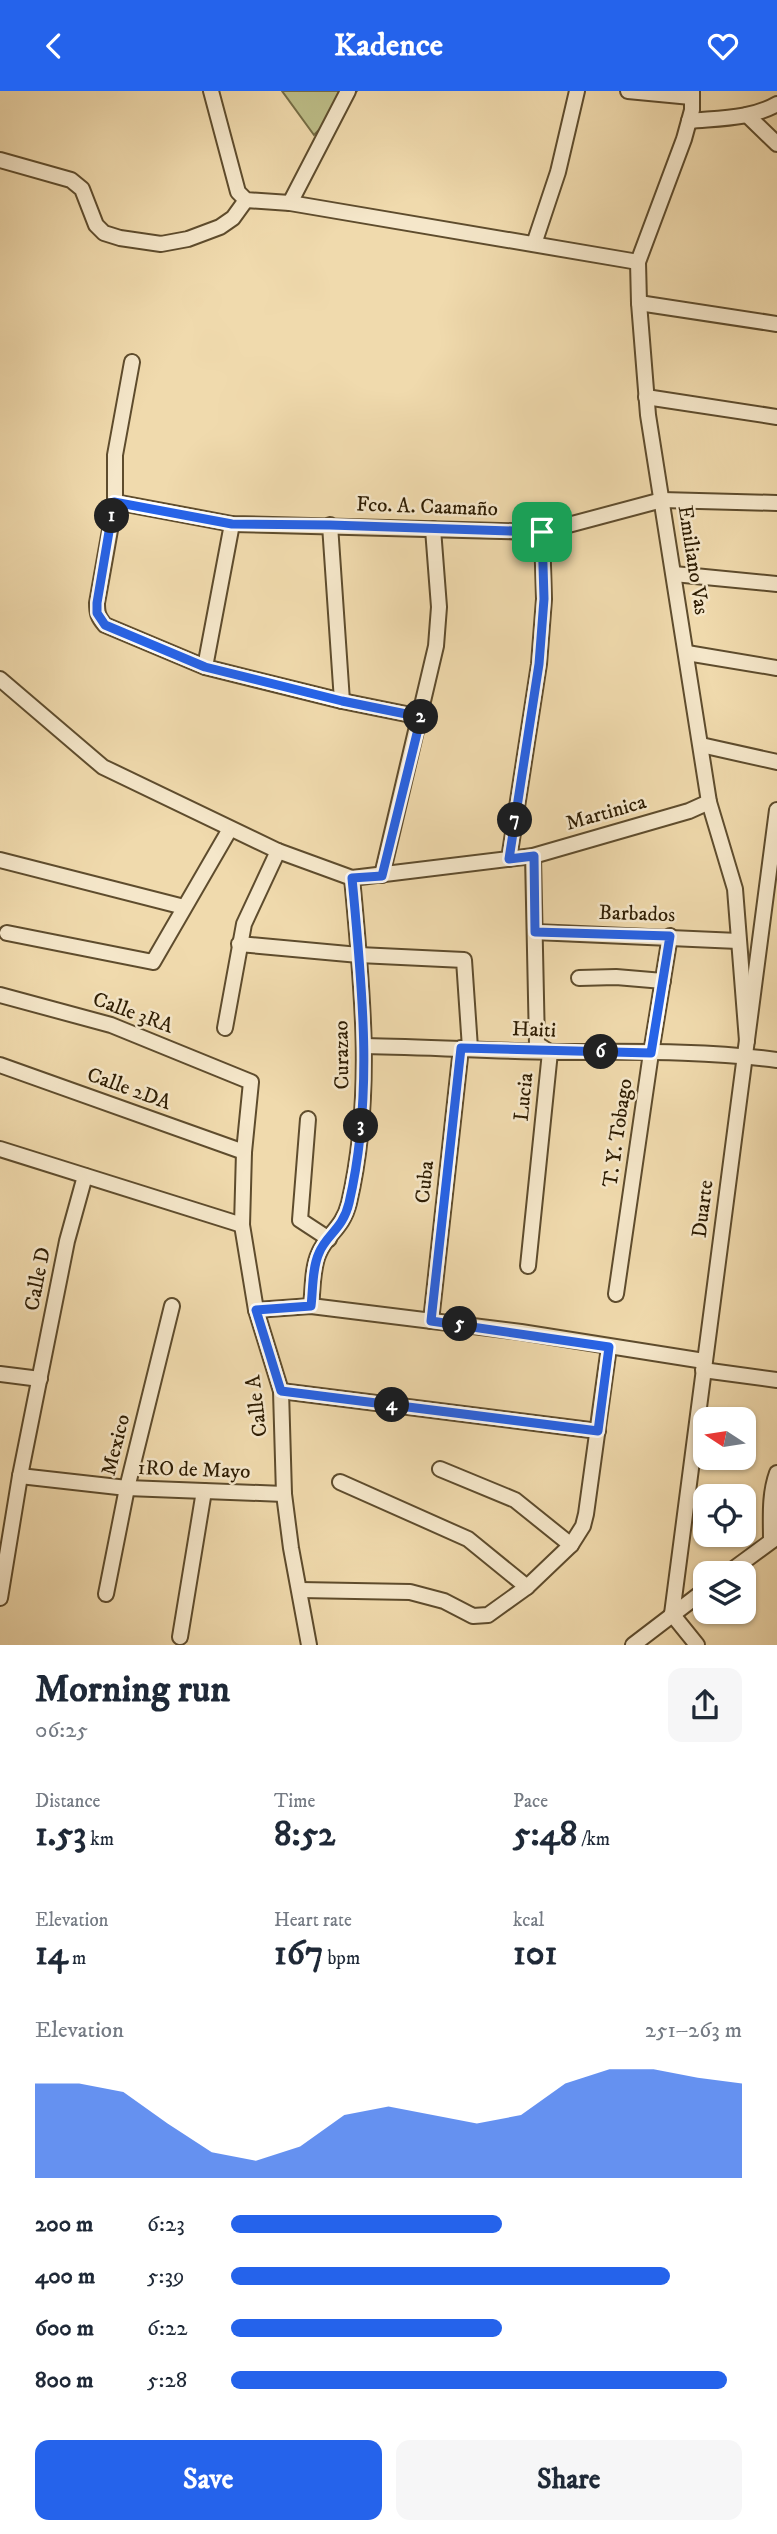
<!DOCTYPE html>
<meta charset="utf-8">
<style>
body{margin:0;font-family:"IM FELL DW Pica",serif;background:#f6f6f7;color:#1f2937;height:100vh;display:flex;flex-direction:column;font-size:26px;white-space:nowrap}
*{box-sizing:border-box;margin:0}
p{font-size:23px;color:#747a83}
.icon{flex:none;width:38px;height:38px;fill:none;stroke:currentColor;stroke-width:2;stroke-linecap:round;stroke-linejoin:round}
.map{position:relative;height:1554px;overflow:hidden}
.details{display:flex;flex-direction:column;background:#fff;flex:1}
.details>*{flex:none}
.needle{width:46px;rotate:282deg}
.controls{position:absolute;left:693px;top:1316px;display:grid;gap:14px}
.controls a{display:grid;place-items:center;width:63px;height:63px;border-radius:14px;background:#fff;box-shadow:0 2px 5px #0004;font-size:35px}
.pin{position:absolute;display:grid;place-items:center;width:60px;height:60px;color:#fff;margin:-30px;border-radius:14px;box-shadow:0 4px 10px #0006}
.km{position:absolute;width:35px;height:35px;margin:-18px;border-radius:50%;background:#222;color:#fff;font-size:19px;line-height:35px;text-align:center}
.round{display:grid;place-items:center;flex:none;width:74px;height:74px;border-radius:14px;background:#f6f6f7}
.summary{display:flex;align-items:center;justify-content:space-between;height:119px;padding:0 35px}
h1{font-size:38px;font-weight:700;line-height:52px}
.metrics{display:grid;grid-template-columns:repeat(3,1fr);gap:10px;height:119px;padding:7px 35px}
.metrics div{display:grid;align-content:center}
.metrics b{font-size:35px;font-weight:700}
.metrics small{font-size:19px;font-weight:400}
.metrics p{font-size:19px}
.chart{height:196px;padding:14px 35px}
.chart p{display:flex;justify-content:space-between}
.chart svg{width:100%;height:126px;margin-top:7px;fill:#2563eb;opacity:.7}
.primary-button{display:flex;gap:14px;margin-top:auto;padding:14px 35px}
.primary-button a{flex:1;height:80px;border-radius:14px;background:#2563eb;color:#fff;font-size:28px;font-weight:700;line-height:80px;text-align:center}
.primary-button a+a{background:#f6f6f7;color:#1f2937}
ul{padding:0 35px;list-style:none;font-size:23px}
li{display:grid;grid-template-columns:112px 84px 1fr;align-items:center;height:52px}
li i{height:18px;border-radius:9px;background:#2563eb}
header{display:flex;justify-content:space-between;align-items:center;height:91px;padding:0 35px;background:#2563eb;color:#fff;font-size:32px;font-weight:700}
.map>svg:first-child{display:block}
.green{fill:#bdbe88;stroke:#756d45;stroke-width:2}
.lines{fill:none;stroke-linecap:round;stroke-linejoin:round}
.minor-casing{stroke:#5e4c2d;stroke-width:18}
.minor{stroke:#f5e7ca;stroke-width:14}
.route-casing{stroke:#fff;stroke-width:14}
.route{stroke:#2563eb;stroke-width:9}
.labels{text-anchor:middle;dominant-baseline:central;stroke-width:5;stroke-linejoin:round;paint-order:stroke}
.street-label{font-size:21px;fill:#2d1c02;stroke:#f5e7ca}
</style>
<header><svg class="icon" aria-label="back" viewBox="0 0 24 24"><path d="M15 5l-7 7 7 7"/></svg>Kadence<svg class="icon" aria-label="heart" viewBox="0 0 24 24"><path d="M12 20l-8-8c-3-5 5-10 8-4 3-6 11-1 8 4z"/></svg></header>
<div class="map">
<svg width="777" height="1554" viewBox="0 0 777 1554">
<rect width="100%" height="100%" fill="#f0daad"/>
<filter id="stains"><feTurbulence type="fractalNoise" baseFrequency=".00286" numOctaves="4"/><feColorMatrix values="0 0 0 0 .2 0 0 0 0 .09 0 0 0 0 .02 0 0 0 .5 -.17"/></filter>
<radialGradient id="worn" r=".72"><stop offset=".6" stop-color="#630" stop-opacity="0"/><stop offset="1" stop-color="#630" stop-opacity=".3"/></radialGradient>
<path class="green" d="M 282,0 L 357,0 L 314,44 Z"/>
<g class="lines">
<defs>
<g id="minor">
<path d="M 211,0 L 238,101 L 246,109 L 290,112 L 638,171"/>
<path d="M 628,0 L 691,6"/>
<path d="M 692,0 L 692,19 L 684,48 L 638,171 L 639,212 L 648,324 L 709,711 L 735,798 L 747,950"/>
<path d="M 747,24 L 777,53"/>
<path d="M 689,30 C 718,27 751,28 777,13"/>
<path d="M 0,69 L 71,89 L 82,98 L 96,134 L 104,142 L 120,147 L 161,153 L 188,148 L 220,136 L 233,127 L 246,109"/>
<path d="M 290,112 L 348,0"/>
<path d="M 534,153 L 558,81 L 577,0"/>
<path d="M 639,212 L 777,233"/>
<path d="M 132,271 L 115,364 L 115,411 L 97,512 C 97,522 98,526 105,534 L 205,576 L 342,610 L 421,626"/>
<path d="M 646,306 L 777,326"/>
<path d="M 115,411 L 232,433 L 542,441 L 662,409 L 777,412"/>
<path d="M 330,434 L 342,610"/>
<path d="M 674,483 L 777,493"/>
<path d="M 687,562 L 777,577"/>
<path d="M 205,576 L 232,433"/>
<path d="M 0,588 L 103,676 L 278,760 L 352,787 L 533,765 L 689,720 L 709,711"/>
<path d="M 701,654 L 777,671"/>
<path d="M 533,765 L 537,953 L 548,960"/>
<path d="M 509,768 L 539,573 L 544,508 L 542,441"/>
<path d="M 0,769 L 184,816"/>
<path d="M 382,784 L 436,555 L 439,516 L 433,438"/>
<path d="M 535,841 L 738,850"/>
<path d="M 7,842 L 153,871 L 230,738"/>
<path d="M 239,853 L 359,864 L 464,869 L 470,957"/>
<path d="M 579,887 L 616,886 L 663,890"/>
<path d="M 0,904 L 111,934 L 251,991 L 244,1061 L 242,1134 L 256,1219 L 281,1300 L 284,1403 L 291,1457 L 309,1554"/>
<path d="M 225,937 L 244,833 L 278,760"/>
<path d="M 365,955 C 429,956 493,960 557,961 C 631,961 704,959 777,969"/>
<path d="M 0,974 L 244,1061"/>
<path d="M 308,1028 L 300,1129 L 329,1148"/>
<path d="M 0,1058 L 242,1134"/>
<path d="M 528,1175 L 550,961"/>
<path d="M 616,1203 L 651,962 L 670,845"/>
<path d="M 311,1215 C 313,1199 312,1177 319,1162 C 327,1143 343,1137 349,1112 C 374,1005 362,895 352,787"/>
<path d="M 256,1219 L 311,1215 L 521,1241 L 704,1270"/>
<path d="M 431,1230 L 461,957"/>
<path d="M 703,1279 L 777,1289"/>
<path d="M 0,1283 L 40,1288"/>
<path d="M 281,1300 L 598,1340"/>
<path d="M 440,1378 L 515,1409 L 571,1454"/>
<path d="M 20,1385 L 127,1397 L 284,1403"/>
<path d="M 340,1391 L 468,1448 L 527,1496"/>
<path d="M 771,1450 C 771,1427 769,1404 777,1382"/>
<path d="M 728,1482 L 777,1446"/>
<path d="M 300,1499 L 410,1501 L 444,1510 L 473,1525 L 488,1524 L 527,1496 L 571,1454 L 583,1435 L 586,1423 L 609,1256"/>
<path d="M 106,1503 L 127,1397 L 172,1215"/>
<path d="M 0,1507 L 20,1385 L 67,1150 L 85,1085"/>
<path d="M 672,1523 L 777,719"/>
<path d="M 672,1523 L 697,1554"/>
<path d="M 180,1546 L 204,1400"/>
<path d="M 633,1554 L 705,1499"/>
</g>
</defs>
<use href="#minor" class="minor-casing"/>
<use href="#minor" class="minor"/>
</g>
<g class="lines">
<defs>
<path id="route" d="M 114,411 L 232,433 L 330,434 L 542,441 L 544,508 L 539,573 L 509,768 L 534,765 L 535,841 L 670,845 L 651,962 L 461,957 L 431,1230 L 609,1256 L 598,1340 L 281,1300 L 256,1219 L 311,1215 C 313,1199 312,1177 319,1162 C 326,1144 343,1138 349,1112 C 374,1005 362,895 352,787 L 382,785 L 421,626 L 342,610 L 205,576 L 105,534 L 97,522 L 97,512 Z"/>
</defs>
<use href="#route" class="route-casing"/>
<use href="#route" class="route"/>
</g>
<g class="labels">
<g class="street-label">
<text transform="translate(427 416) rotate(2)">Fco. A. Caamaño</text>
<text transform="translate(693 469) rotate(81)">Emiliano Vas</text>
<text transform="translate(606 722) rotate(-16)">Martinica</text>
<text transform="translate(637 823) rotate(2)">Barbados</text>
<text transform="translate(133 922) rotate(20)">Calle 3RA</text>
<text transform="translate(534 939) rotate(2)">Haiti</text>
<text transform="translate(342 964) rotate(-91)">Curazao</text>
<text transform="translate(129 998) rotate(20)">Calle 2DA</text>
<text transform="translate(524 1006) rotate(-84)">Lucia</text>
<text transform="translate(618 1042) rotate(-82)">T. Y. Tobago</text>
<text transform="translate(425 1091) rotate(-84)">Cuba</text>
<text transform="translate(703 1118) rotate(-83)">Duarte</text>
<text transform="translate(38 1188) rotate(-79)">Calle D</text>
<text transform="translate(257 1315) rotate(-97)">Calle A</text>
<text transform="translate(116 1354) rotate(-76)">Mexico</text>
<text transform="translate(194 1379) rotate(2)">1RO de Mayo</text>
</g>
</g>
<rect width="100%" height="100%" filter="url(#stains)"/>
<rect width="100%" height="100%" fill="url(#worn)"/>
</svg>
<div class="controls">
<a><svg class="needle" viewBox="-14 -14 28 28"><path d="M0-13l5 13h-10z" fill="#e53935"/><path d="M0 13l5-13h-10z" fill="#747a83"/></svg></a>
<a><svg class="icon" aria-label="locate" viewBox="0 0 24 24"><circle cx="12" cy="12" r="6"/><path d="M12 2v4M12 18v4M2 12h4M18 12h4"/></svg></a>
<a><svg class="icon" aria-label="layers" viewBox="0 0 24 24"><path d="M12 4l9 5-9 5-9-5zM3 14l9 5 9-5"/></svg></a>
</div>
<div class="pin" style="left:542px;top:441px;background:#1e9e55"><svg class="icon" aria-label="arrive" viewBox="0 0 24 24"><path d="M6 21V4h12l-3 4 3 4H6"/></svg></div>
<b class="km" style="left:112px;top:425px">1</b>
<b class="km" style="left:421px;top:626px">2</b>
<b class="km" style="left:361px;top:1035px">3</b>
<b class="km" style="left:392px;top:1314px">4</b>
<b class="km" style="left:460px;top:1233px">5</b>
<b class="km" style="left:601px;top:961px">6</b>
<b class="km" style="left:515px;top:729px">7</b>
</div>
<section class="details">
<div class="summary"><div><h1>Morning run</h1><p>06:25</p></div><a class="round"><svg class="icon" aria-label="share" viewBox="0 0 24 24"><path d="M12 15V3M7 8l5-5 5 5M5 13v7h14v-7"/></svg></a></div>
<div class="metrics">
<div><p>Distance</p><b>1.53<small> km</small></b></div>
<div><p>Time</p><b>8:52</b></div>
<div><p>Pace</p><b>5:48<small> /km</small></b></div>
</div>
<div class="metrics">
<div><p>Elevation</p><b>14<small> m</small></b></div>
<div><p>Heart rate</p><b>167<small> bpm</small></b></div>
<div><p>kcal</p><b>101</b></div>
</div>
<div class="chart"><p><span>Elevation</span>251–263 m</p>
<svg viewBox="0 0 160 44" preserveAspectRatio="none"><path d="M0 44V11L10 11L20 14L30 25L40 35L50 38L60 33L70 22L80 19L90 22L100 25L110 22L120 11L130 6L140 6L150 9L160 11V44z"/></svg>
</div>
<ul>
<li><b>200 m</b>6:23<i style="width:53%"></i></li>
<li><b>400 m</b>5:39<i style="width:86%"></i></li>
<li><b>600 m</b>6:22<i style="width:53%"></i></li>
<li><b>800 m</b>5:28<i style="width:97%"></i></li>
</ul>
<div class="primary-button"><a>Save</a><a>Share</a></div>
</section>
